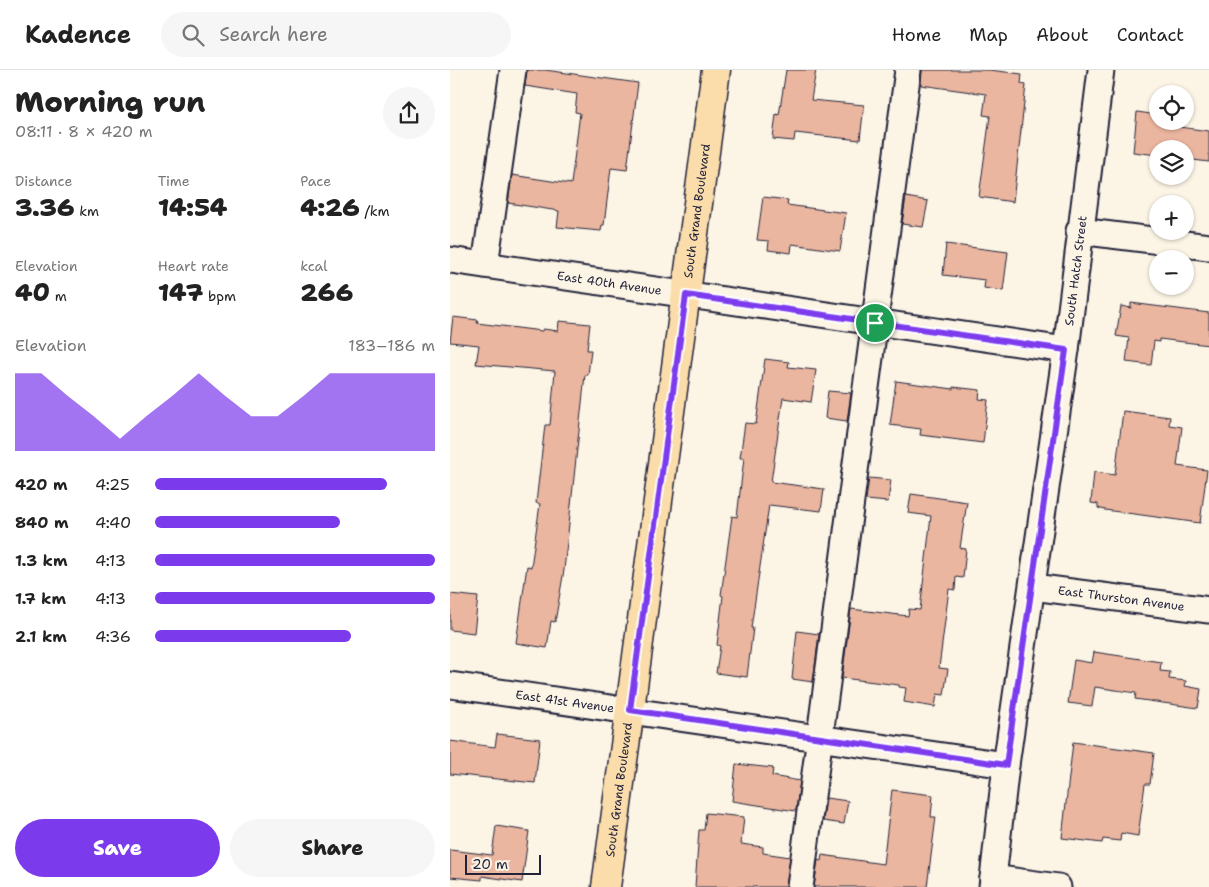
<!DOCTYPE html>
<meta charset="utf-8">
<style>
body{margin:0;font-family:"Shantell Sans",sans-serif;background:#f6f6f6;color:#222;height:100vh;display:flex;flex-direction:column;font-size:19px;white-space:nowrap}
*{box-sizing:border-box;margin:0}
p{font-size:16px;color:#767676}
.icon{flex:none;width:28px;height:28px;fill:none;stroke:currentColor;stroke-width:2;stroke-linecap:round;stroke-linejoin:round}
.map{position:relative;flex:1;overflow:hidden}
.details{display:flex;flex-direction:column;background:#fff;width:450px}
.details>*{flex:none}
.fabs{position:absolute;left:699px;top:15px;display:grid;gap:10px}
.fabs a{display:grid;place-items:center;width:45px;height:45px;border-radius:50%;background:#fff;box-shadow:0 1px 4px #0004;font-size:25px}
.scale{position:absolute;left:15px;bottom:12px;width:76px;box-sizing:border-box;padding-left:5px;border:2px solid #22223b;border-top:0;font-size:14px;line-height:18px;white-space:nowrap;color:#22223b;-webkit-text-stroke:4px #fcf5e5;paint-order:stroke}
.pin{position:absolute;display:grid;place-items:center;width:42px;height:42px;color:#fff;margin:-21px;border:2px solid #fff;border-radius:50%;box-shadow:0 1px 5px #0007}
.round{display:grid;place-items:center;flex:none;width:52px;height:52px;border-radius:26px;background:#f6f6f6}
.headline{display:flex;align-items:center;justify-content:space-between;height:85px;padding:0 15px}
h1{font-size:28px;font-weight:800;line-height:38px}
.stats{display:grid;grid-template-columns:repeat(3,1fr);gap:8px;height:85px;padding:5px 15px}
.stats div{display:grid;align-content:center}
.stats b{font-size:25px;font-weight:800}
.stats small{font-size:14px;font-weight:400}
.stats p{font-size:14px}
.chart{height:140px;padding:10px 15px}
.chart p{display:flex;justify-content:space-between}
.chart svg{width:100%;height:90px;margin-top:5px;fill:#7c3aed;opacity:.7}
.primary-button{display:flex;gap:10px;margin-top:auto;padding:10px 15px}
.primary-button a{flex:1;height:58px;border-radius:30px;background:#7c3aed;color:#fff;font-size:20px;font-weight:800;line-height:58px;text-align:center}
.primary-button a+a{background:#f6f6f6;color:#222}
ul{padding:0 15px;list-style:none;font-size:16px}
li{display:grid;grid-template-columns:80px 60px 1fr;align-items:center;height:38px}
li i{height:12px;border-radius:6px;background:#7c3aed}
header{display:flex;align-items:center;gap:30px;box-sizing:border-box;height:70px;padding:0 25px;background:#fff;border-bottom:1px solid #e0e0e0}
header strong{font-size:24px}
nav{display:flex;gap:28px;margin-inline-start:auto;font-size:18px}
.search{width:350px;height:45px;background:#f6f6f6;display:flex;align-items:center;gap:12px;box-sizing:border-box;padding:0 18px;border-radius:28px;color:#767676;font-size:19px}
main{display:flex;flex:1;min-height:0}
.map>svg:first-child{display:block}
.building{fill:#ebb69f;stroke:#22223b}
.lines{fill:none;stroke-linecap:round;stroke-linejoin:round}
.minor-casing{stroke:#22223b;stroke-width:29}
.major-casing{stroke:#22223b;stroke-width:31}
.minor{stroke:#fcf5e5;stroke-width:25}
.major{stroke:#fbddab;stroke-width:28}
.route-casing{stroke:#fff;stroke-width:10}
.route{stroke:#7c3aed;stroke-width:6}
.labels{text-anchor:middle;dominant-baseline:central;stroke-width:4;stroke-linejoin:round;paint-order:stroke}
.street-label{font-size:12px;fill:#22223b;stroke:#fcf5e5}
</style>
<header>
<strong>Kadence</strong>
<div class="search"><svg class="icon" aria-label="search" viewBox="0 0 24 24"><circle cx="10" cy="10" r="6"/><path d="M15 15l6 6"/></svg>Search here</div>
<nav><a>Home</a><a>Map</a><a>About</a><a>Contact</a></nav>
</header>
<main>
<section class="details">
<div class="headline"><div><h1>Morning run</h1><p>08:11 · 8 × 420 m</p></div><a class="round"><svg class="icon" aria-label="share" viewBox="0 0 24 24"><path d="M12 15V3M7 8l5-5 5 5M5 13v7h14v-7"/></svg></a></div>
<div class="stats">
<div><p>Distance</p><b>3.36<small> km</small></b></div>
<div><p>Time</p><b>14:54</b></div>
<div><p>Pace</p><b>4:26<small> /km</small></b></div>
</div>
<div class="stats">
<div><p>Elevation</p><b>40<small> m</small></b></div>
<div><p>Heart rate</p><b>147<small> bpm</small></b></div>
<div><p>kcal</p><b>266</b></div>
</div>
<div class="chart"><p><span>Elevation</span>183–186 m</p>
<svg viewBox="0 0 160 44" preserveAspectRatio="none"><path d="M0 44V6L10 6L20 17L30 27L40 38L50 27L60 17L70 6L80 17L90 27L100 27L110 17L120 6L130 6L140 6L150 6L160 6V44z"/></svg>
</div>
<ul>
<li><b>420 m</b>4:25<i style="width:83%"></i></li>
<li><b>840 m</b>4:40<i style="width:66%"></i></li>
<li><b>1.3 km</b>4:13<i style="width:100%"></i></li>
<li><b>1.7 km</b>4:13<i style="width:100%"></i></li>
<li><b>2.1 km</b>4:36<i style="width:70%"></i></li>
</ul>
<div class="primary-button"><a>Save</a><a>Share</a></div>
</section>
<div class="map">
<svg width="759" height="817" viewBox="0 0 759 817">
<rect width="100%" height="100%" fill="#fcf5e5"/>
<filter id="ink" filterUnits="userSpaceOnUse"><feTurbulence type="fractalNoise" baseFrequency=".02" numOctaves="2"/><feDisplacementMap in="SourceGraphic" scale="10" xChannelSelector="R" yChannelSelector="G"/><feConvolveMatrix kernelMatrix="1 2 1 2 8 2 1 2 1" color-interpolation-filters="sRGB"/></filter>
<g filter="url(#ink)">
<g class="building">
<path d="M 77,0 L 95,0 L 188,13 L 177,100 L 161,98 L 154,155 L 152,155 L 151,161 L 107,157 L 109,141 L 58,133 L 62,105 L 121,114 L 130,43 L 125,42 L 127,24 L 75,16 Z"/>
<path d="M 336,0 L 366,0 L 361,30 L 414,35 L 410,70 L 345,63 L 344,71 L 323,69 L 326,44 L 329,45 Z"/>
<path d="M 472,0 L 539,0 L 572,4 L 571,14 L 576,15 L 563,132 L 529,127 L 540,46 L 533,45 L 536,24 L 471,15 Z"/>
<path d="M 687,42 L 708,45 L 708,51 L 723,51 L 722,56 L 759,61 L 759,92 L 735,89 L 735,79 L 708,79 L 708,85 L 683,82 Z"/>
<path d="M 313,127 L 338,130 L 337,135 L 396,143 L 390,181 L 342,174 L 341,183 L 318,180 L 319,171 L 307,170 Z"/>
<path d="M 456,127 L 478,131 L 473,157 L 452,154 Z"/>
<path d="M 496,174 L 558,182 L 553,221 L 534,218 L 535,210 L 493,205 Z"/>
<path d="M 681,233 L 759,243 L 759,275 L 709,269 L 709,272 L 704,271 L 701,295 L 676,292 L 679,268 L 666,266 L 671,236 L 681,238 Z"/>
<path d="M 3,247 L 28,250 L 27,253 L 92,261 L 93,259 L 108,261 L 109,251 L 140,254 L 137,280 L 141,280 L 138,305 L 135,305 L 114,500 L 105,552 L 101,551 L 97,578 L 66,573 L 77,496 L 81,497 L 90,434 L 86,433 L 95,355 L 100,355 L 105,301 L 26,294 L 29,275 L 0,272 Z"/>
<path d="M 315,289 L 339,292 L 338,297 L 366,300 L 361,332 L 333,328 L 321,412 L 374,419 L 371,441 L 319,435 L 301,558 L 303,558 L 297,607 L 266,603 L 270,576 L 267,575 L 273,526 L 271,525 L 282,446 L 287,447 L 294,388 L 290,388 L 295,353 L 306,354 Z"/>
<path d="M 446,311 L 503,319 L 503,317 L 530,320 L 529,329 L 538,330 L 533,373 L 470,365 L 471,359 L 440,355 Z"/>
<path d="M 378,321 L 401,323 L 397,351 L 375,348 Z"/>
<path d="M 673,341 L 720,347 L 719,355 L 732,357 L 727,396 L 757,400 L 750,453 L 655,440 L 648,438 L 648,434 L 641,433 L 644,402 L 665,405 Z"/>
<path d="M 419,408 L 441,410 L 438,432 L 416,430 Z"/>
<path d="M 461,424 L 517,432 L 510,478 L 516,479 L 513,508 L 506,507 L 505,520 L 499,519 L 489,598 L 498,599 L 494,625 L 487,624 L 485,637 L 454,632 L 456,618 L 449,617 L 449,615 L 392,608 L 401,539 L 458,546 L 459,539 L 470,540 L 481,446 L 458,443 Z"/>
<path d="M 0,524 L 28,527 L 24,563 L 0,560 Z"/>
<path d="M 347,561 L 369,564 L 363,612 L 342,609 Z"/>
<path d="M 644,582 L 711,592 L 710,601 L 720,602 L 719,609 L 736,611 L 735,616 L 751,619 L 748,638 L 685,629 L 686,623 L 645,617 L 642,636 L 618,633 L 624,590 L 642,593 Z"/>
<path d="M 47,664 L 90,669 L 85,713 L 0,704 L 0,671 L 45,677 Z"/>
<path d="M 623,672 L 704,683 L 700,714 L 695,714 L 688,766 L 671,763 L 670,771 L 653,769 L 652,773 L 612,768 Z"/>
<path d="M 286,694 L 323,698 L 322,706 L 350,711 L 346,741 L 282,731 Z"/>
<path d="M 442,720 L 483,725 L 481,747 L 486,747 L 477,817 L 364,817 L 368,790 L 371,791 L 372,785 L 433,794 Z"/>
<path d="M 376,728 L 398,731 L 394,754 L 373,751 Z"/>
<path d="M 256,743 L 294,747 L 291,774 L 313,777 L 313,783 L 340,787 L 336,817 L 245,817 L 249,760 L 254,760 Z"/>
<path d="M 46,756 L 79,761 L 72,812 L 32,806 L 32,810 L 0,807 L 0,780 L 42,785 Z"/>
</g>
<g class="lines">
<defs>
<g id="minor">
<path d="M 629,161 L 759,177"/>
<path id="s1" d="M 0,190 L 616,280"/>
<path d="M 35,195 L 63,0"/>
<path id="s2" d="M 583,517 L 759,540"/>
<path id="s3" d="M 0,615 L 556,695"/>
<path d="M 543,808 L 608,817"/>
<path d="M 350,817 L 458,0"/>
<path id="s4" d="M 542,817 L 556,695 L 616,280 L 651,0"/>
</g>
<g id="major">
<path id="s5" d="M 156,817 L 266,0"/>
</g>
</defs>
<use href="#minor" class="minor-casing"/>
<use href="#major" class="major-casing"/>
<use href="#minor" class="minor"/>
<use href="#major" class="major"/>
</g>
</g>
<g class="lines" filter="url(#ink)">
<defs>
<path id="route" d="M 236,225 L 616,280 L 556,695 L 180,640 Z"/>
</defs>
<use href="#route" class="route-casing"/>
<use href="#route" class="route"/>
</g>
<g class="labels">
<g class="street-label">
<text stroke="none"><textPath href="#s5" startOffset="682">South Grand Boulevard</textPath></text>
<text stroke="none"><textPath href="#s4" startOffset="622">South Hatch Street</textPath></text>
<text stroke="none"><textPath href="#s1" startOffset="161">East 40th Avenue</textPath></text>
<text stroke="none"><textPath href="#s2" startOffset="89">East Thurston Avenue</textPath></text>
<text stroke="none"><textPath href="#s3" startOffset="116">East 41st Avenue</textPath></text>
<text stroke="none"><textPath href="#s5" startOffset="98">South Grand Boulevard</textPath></text>
</g>
</g>
</svg>
<div class="fabs">
<a><svg class="icon" aria-label="locate" viewBox="0 0 24 24"><circle cx="12" cy="12" r="6"/><path d="M12 2v4M12 18v4M2 12h4M18 12h4"/></svg></a>
<a><svg class="icon" aria-label="layers" viewBox="0 0 24 24"><path d="M12 4l9 5-9 5-9-5zM3 14l9 5 9-5"/></svg></a>
<a>+</a>
<a>−</a>
</div>
<div class="scale">20 m</div>
<div class="pin" style="left:425px;top:253px;background:#1e9e55"><svg class="icon" aria-label="arrive" viewBox="0 0 24 24"><path d="M6 21V4h12l-3 4 3 4H6"/></svg></div>
</div>
</main>
